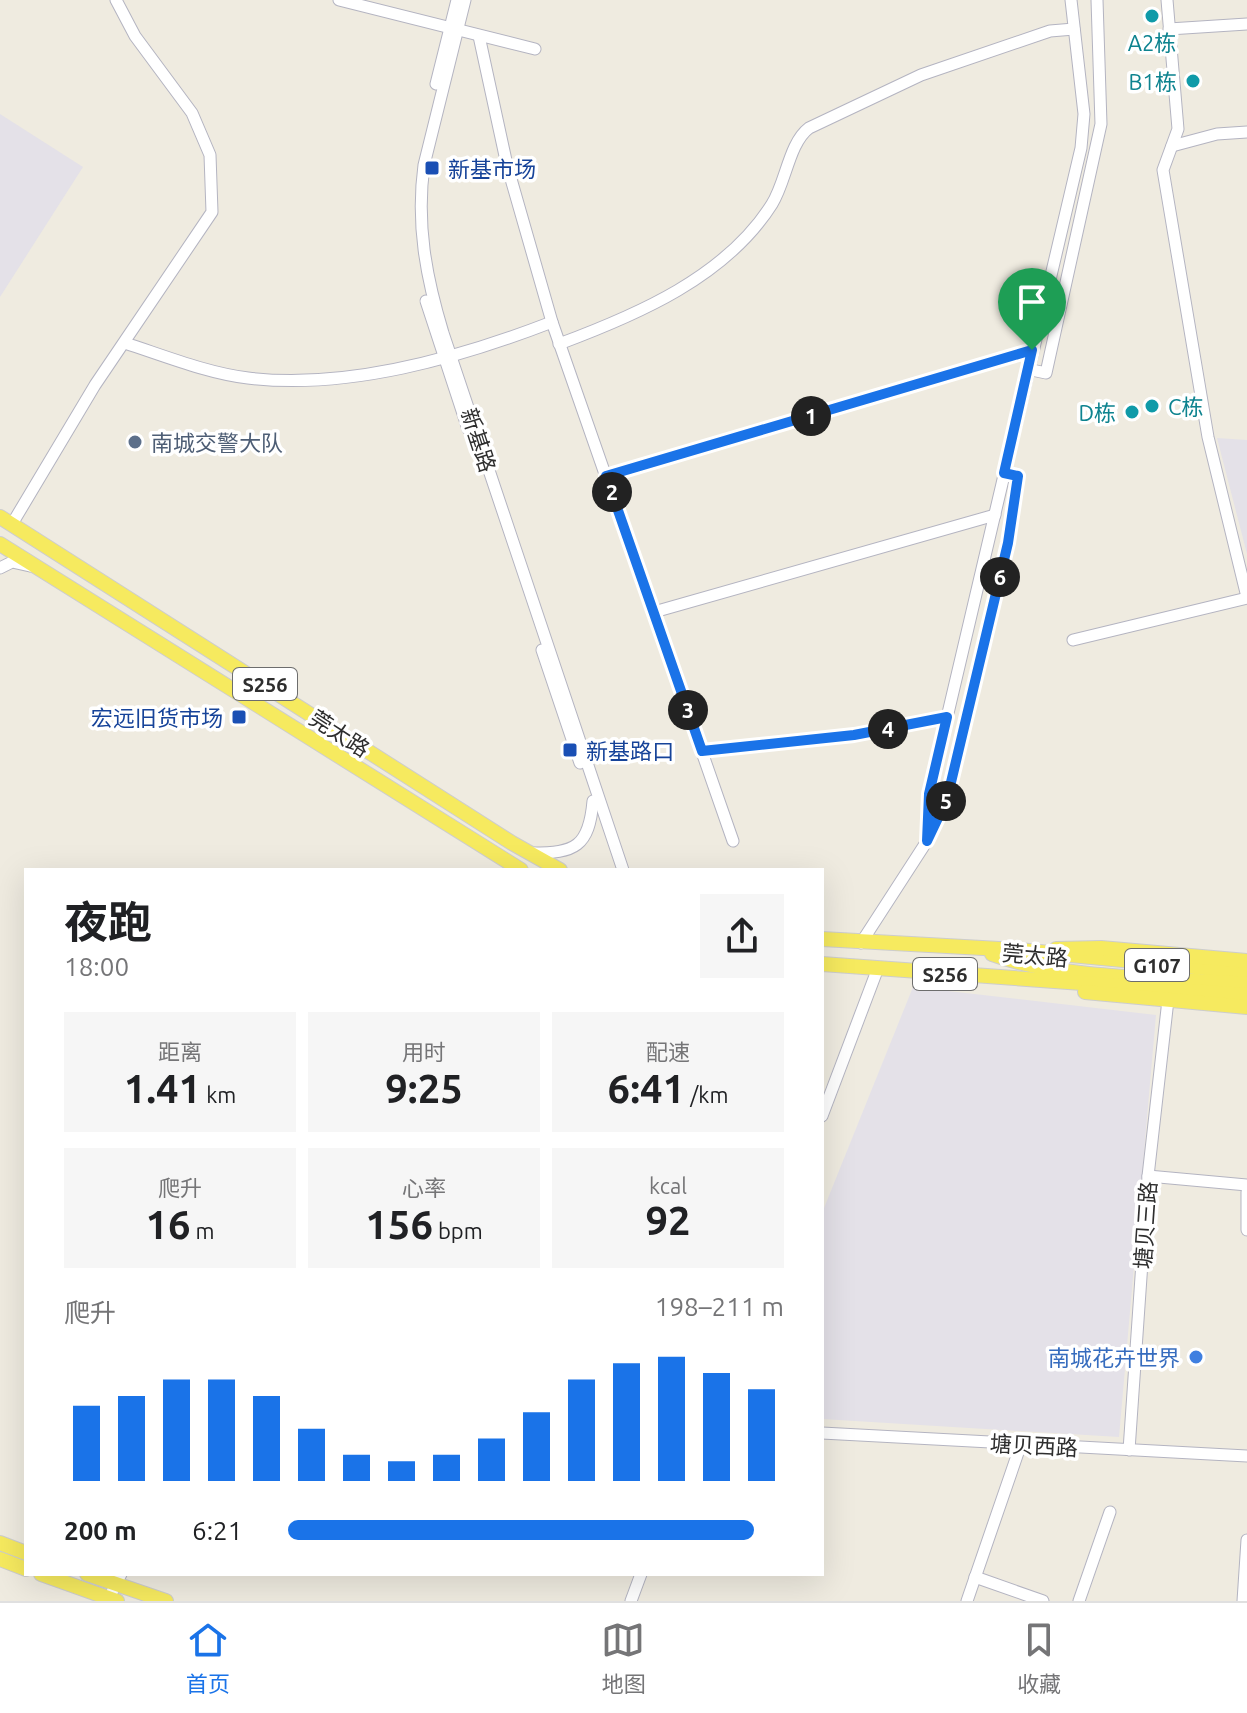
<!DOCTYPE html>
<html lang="zh">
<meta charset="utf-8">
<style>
body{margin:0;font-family:Ubuntu,"Noto Sans SC",sans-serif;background:#f6f6f6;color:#202124;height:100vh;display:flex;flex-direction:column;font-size:30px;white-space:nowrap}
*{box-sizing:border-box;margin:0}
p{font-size:26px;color:#757577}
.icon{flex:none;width:44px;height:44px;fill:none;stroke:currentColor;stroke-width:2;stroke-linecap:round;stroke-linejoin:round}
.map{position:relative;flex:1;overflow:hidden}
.details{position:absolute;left:24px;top:868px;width:800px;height:708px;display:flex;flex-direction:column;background:#fff;border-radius:0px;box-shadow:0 8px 32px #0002}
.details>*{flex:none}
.pin{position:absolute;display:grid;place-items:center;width:68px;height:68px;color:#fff;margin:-82px -34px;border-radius:50% 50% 50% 0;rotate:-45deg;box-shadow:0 0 8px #0007}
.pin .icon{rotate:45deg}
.km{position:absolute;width:40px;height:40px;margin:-20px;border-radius:50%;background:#222;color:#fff;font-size:22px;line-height:40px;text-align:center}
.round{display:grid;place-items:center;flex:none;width:84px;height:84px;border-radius:0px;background:#f6f6f6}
.summary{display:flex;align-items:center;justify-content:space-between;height:136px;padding:0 40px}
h1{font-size:44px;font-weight:700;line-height:60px}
.stats{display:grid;grid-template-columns:repeat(3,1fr);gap:12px;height:136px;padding:8px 40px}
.stats div{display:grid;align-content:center;border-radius:0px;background:#f6f6f6;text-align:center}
.stats b{font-size:40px;font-weight:700}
.stats small{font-size:22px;font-weight:400}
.stats p{font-size:22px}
.chart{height:224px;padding:16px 40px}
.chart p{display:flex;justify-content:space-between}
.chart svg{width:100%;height:144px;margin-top:8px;stroke:#1a73e8;stroke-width:6}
ul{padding:0 40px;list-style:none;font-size:26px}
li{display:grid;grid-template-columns:128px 96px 1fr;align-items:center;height:60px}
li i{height:20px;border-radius:10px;background:#1a73e8}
.tab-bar{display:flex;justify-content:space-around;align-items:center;height:112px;border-top:2px solid #e0e0e0;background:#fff;font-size:22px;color:#757577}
.tab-bar a{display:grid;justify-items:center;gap:4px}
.tab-bar .current{color:#1a73e8}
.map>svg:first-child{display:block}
.industrial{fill:#e4e1e8}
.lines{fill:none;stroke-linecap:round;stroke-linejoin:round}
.minor-casing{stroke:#b4b4c1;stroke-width:13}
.major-casing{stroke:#cdcdcd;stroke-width:16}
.minor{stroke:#fff;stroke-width:11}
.major{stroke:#f6ea5f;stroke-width:14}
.route-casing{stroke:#fff;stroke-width:16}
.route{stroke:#1a73e8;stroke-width:10}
.culture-dot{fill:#0f9aa8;stroke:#fff;stroke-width:3}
.transit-dot{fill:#1a4fb4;stroke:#fff;stroke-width:3}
.service-dot{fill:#5c6f8a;stroke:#fff;stroke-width:3}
.shop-dot{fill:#3f7fe0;stroke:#fff;stroke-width:3}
.labels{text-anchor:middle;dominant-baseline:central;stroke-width:7;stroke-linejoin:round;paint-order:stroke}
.shield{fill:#fff;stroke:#6d6d6d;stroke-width:2}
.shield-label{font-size:20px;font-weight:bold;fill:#2e2e2e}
.culture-label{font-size:22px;fill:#0d838f;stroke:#fff;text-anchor:end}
.transit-label{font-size:22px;fill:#164399;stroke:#fff;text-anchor:start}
.street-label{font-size:22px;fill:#2e2e2e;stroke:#fff}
.service-label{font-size:22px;fill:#4e5e75;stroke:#fff;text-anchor:start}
.shop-label{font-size:22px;fill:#366cbe;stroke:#fff;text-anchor:end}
</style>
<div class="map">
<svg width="1247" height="1601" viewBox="0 0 1247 1601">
<rect width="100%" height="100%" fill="#efebe0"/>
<g class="industrial">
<path d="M 0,114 L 83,167 L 0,297 Z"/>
<path d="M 1217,438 L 1247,440 L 1247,554 Z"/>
<path d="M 913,987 L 1156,1015 L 1119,1437 L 822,1419 L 822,1213 Z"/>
</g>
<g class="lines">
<defs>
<g id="minor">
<path d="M 339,0 L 535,49"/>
<path d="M 465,0 L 424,165 C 416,224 426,277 443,333 L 623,870"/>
<path d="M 1167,0 L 1178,129 L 1163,170 L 1208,437 L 1247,597"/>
<path d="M 1169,29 L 1247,24"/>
<path d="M 479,36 L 507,165 L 552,322 L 733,841"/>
<path d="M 436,84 L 457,0"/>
<path d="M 1172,146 L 1217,134 L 1247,132"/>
<path d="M 426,301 L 468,429"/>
<path d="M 125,343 C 165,356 207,373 248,378 C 348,390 459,358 552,322"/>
<path d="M 559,344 C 637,315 726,277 772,204 C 786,182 789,143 809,128 L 921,75 L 1050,31 L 1074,29"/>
<path d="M 1027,369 L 1046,373 L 1101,124 L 1097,0"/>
<path d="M 606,476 L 1032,350"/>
<path d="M 12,524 L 95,385 L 212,212 L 210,155 L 192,113 L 135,36 L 116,0"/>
<path d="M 0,568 L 12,562 L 30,566"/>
<path d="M 654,612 L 995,515"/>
<path d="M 1073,640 L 1247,598"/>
<path d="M 542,650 L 580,763"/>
<path d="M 702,751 L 854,735 L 947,717"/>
<path d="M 927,841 L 929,794 L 1081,148 L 1084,114 L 1071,0"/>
<path d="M 532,853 C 575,853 589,847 593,801"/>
<path d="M 861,943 L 927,841 L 947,799 L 1008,543 L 1018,476 L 1004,473"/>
<path d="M 822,1116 L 878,968"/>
<path d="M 1148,1176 L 1247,1185"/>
<path d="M 1247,1192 L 1247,1230"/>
<path d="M 822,1433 L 1247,1456"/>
<path d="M 1129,1450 L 1148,1176 L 1168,1000"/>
<path d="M 975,1577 L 1043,1601"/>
<path d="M 109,1598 L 121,1574"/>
<path d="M 631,1601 L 641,1574"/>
<path d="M 967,1601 L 1021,1444"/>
<path d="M 1079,1601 L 1110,1512"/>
<path d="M 1243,1601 L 1247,1540"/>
</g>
<g id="major">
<path d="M 0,517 L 512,843 L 560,870"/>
<path d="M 0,544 L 521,870"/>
<path d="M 822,939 L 1019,950 L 1247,972"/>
<path d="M 1056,949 L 1101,948 L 1247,961"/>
<path d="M 992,954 C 1062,980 1171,978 1247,984"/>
<path d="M 822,964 L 1247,995"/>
<path d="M 1085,992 L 1247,1007"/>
<path d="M 0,1543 L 26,1553"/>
<path d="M 0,1559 L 26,1569"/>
<path d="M 41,1574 L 117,1601"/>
<path d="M 87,1574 L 166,1601"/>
</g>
</defs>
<use href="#minor" class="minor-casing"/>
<use href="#major" class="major-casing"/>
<use href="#minor" class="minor"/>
<use href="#major" class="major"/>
</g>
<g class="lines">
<defs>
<path id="route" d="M 1032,350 L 1004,473 L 1018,476 L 1008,543 L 947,799 L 927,841 L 929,794 L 947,717 L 854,735 L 702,751 L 606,476 Z"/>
</defs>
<use href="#route" class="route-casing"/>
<use href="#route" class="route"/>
</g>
<g class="culture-dot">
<circle cx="1152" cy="16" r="8"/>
<circle cx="1193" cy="81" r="8"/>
<circle cx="1152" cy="406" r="8"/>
<circle cx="1132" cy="412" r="8"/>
</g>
<g class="transit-dot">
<rect x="424" y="160" width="16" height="16" rx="4"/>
<rect x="231" y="709" width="16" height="16" rx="4"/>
<rect x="562" y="742" width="16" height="16" rx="4"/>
</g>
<circle class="service-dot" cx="135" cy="442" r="8"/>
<circle class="shop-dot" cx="1196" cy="1357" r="8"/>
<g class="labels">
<g class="shield">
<rect x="233" y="668" width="64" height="32" rx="6"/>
<rect x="1125" y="949" width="64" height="32" rx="6"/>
<rect x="913" y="958" width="64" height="32" rx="6"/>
</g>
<g class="shield-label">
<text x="265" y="684">S256</text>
<text x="1157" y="965">G107</text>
<text x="945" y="974">S256</text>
</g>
<g class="culture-label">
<text x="1152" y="42" text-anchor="middle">A2栋</text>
<text x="1177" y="81">B1栋</text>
<text x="1168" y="406" text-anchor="start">C栋</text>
<text x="1116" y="412">D栋</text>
</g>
<g class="transit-label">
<text x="448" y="168">新基市场</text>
<text x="223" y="717" text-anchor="end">宏远旧货市场</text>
<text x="586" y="750">新基路口</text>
</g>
<g class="street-label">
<text transform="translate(479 440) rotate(72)">新基路</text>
<text transform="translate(340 733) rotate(33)">莞太路</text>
<text transform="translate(1035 955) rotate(5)">莞太路</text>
<text transform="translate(1145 1225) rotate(-86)">塘贝三路</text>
<text transform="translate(1034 1445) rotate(3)">塘贝西路</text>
</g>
<g class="service-label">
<text x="151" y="442">南城交警大队</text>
</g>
<g class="shop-label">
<text x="1180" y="1357">南城花卉世界</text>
</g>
</g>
</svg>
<div class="pin" style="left:1032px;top:350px;background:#1e9e55"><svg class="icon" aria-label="arrive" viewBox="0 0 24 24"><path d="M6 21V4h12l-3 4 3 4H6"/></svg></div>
<b class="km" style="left:811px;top:416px">1</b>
<b class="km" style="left:612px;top:492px">2</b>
<b class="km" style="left:688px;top:710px">3</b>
<b class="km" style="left:888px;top:729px">4</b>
<b class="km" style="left:946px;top:801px">5</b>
<b class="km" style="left:1000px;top:577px">6</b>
<section class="details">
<div class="summary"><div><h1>夜跑</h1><p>18:00</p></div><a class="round"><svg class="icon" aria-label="share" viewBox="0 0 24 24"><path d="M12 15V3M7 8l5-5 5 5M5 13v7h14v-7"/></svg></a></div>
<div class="stats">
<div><p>距离</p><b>1.41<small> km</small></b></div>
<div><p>用时</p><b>9:25</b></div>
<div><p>配速</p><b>6:41<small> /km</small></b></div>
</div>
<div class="stats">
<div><p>爬升</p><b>16<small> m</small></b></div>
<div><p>心率</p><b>156<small> bpm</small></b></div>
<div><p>kcal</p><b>92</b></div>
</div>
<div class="chart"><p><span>爬升</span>198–211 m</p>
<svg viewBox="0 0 160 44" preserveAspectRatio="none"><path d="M5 44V21M15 44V18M25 44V13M35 44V13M45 44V18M55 44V28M65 44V36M75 44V38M85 44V36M95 44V31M105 44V23M115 44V13M125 44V8M135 44V6M145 44V11M155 44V16"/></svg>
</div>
<ul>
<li><b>200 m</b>6:21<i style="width:94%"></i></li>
</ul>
</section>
</div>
<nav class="tab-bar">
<a class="current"><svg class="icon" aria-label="home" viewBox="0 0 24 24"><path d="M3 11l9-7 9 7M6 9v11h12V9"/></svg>首页</a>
<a><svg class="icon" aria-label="map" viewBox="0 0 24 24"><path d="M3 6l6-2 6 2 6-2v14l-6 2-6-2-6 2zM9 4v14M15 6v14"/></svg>地图</a>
<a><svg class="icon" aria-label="saved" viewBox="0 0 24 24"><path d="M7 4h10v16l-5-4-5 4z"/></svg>收藏</a>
</nav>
